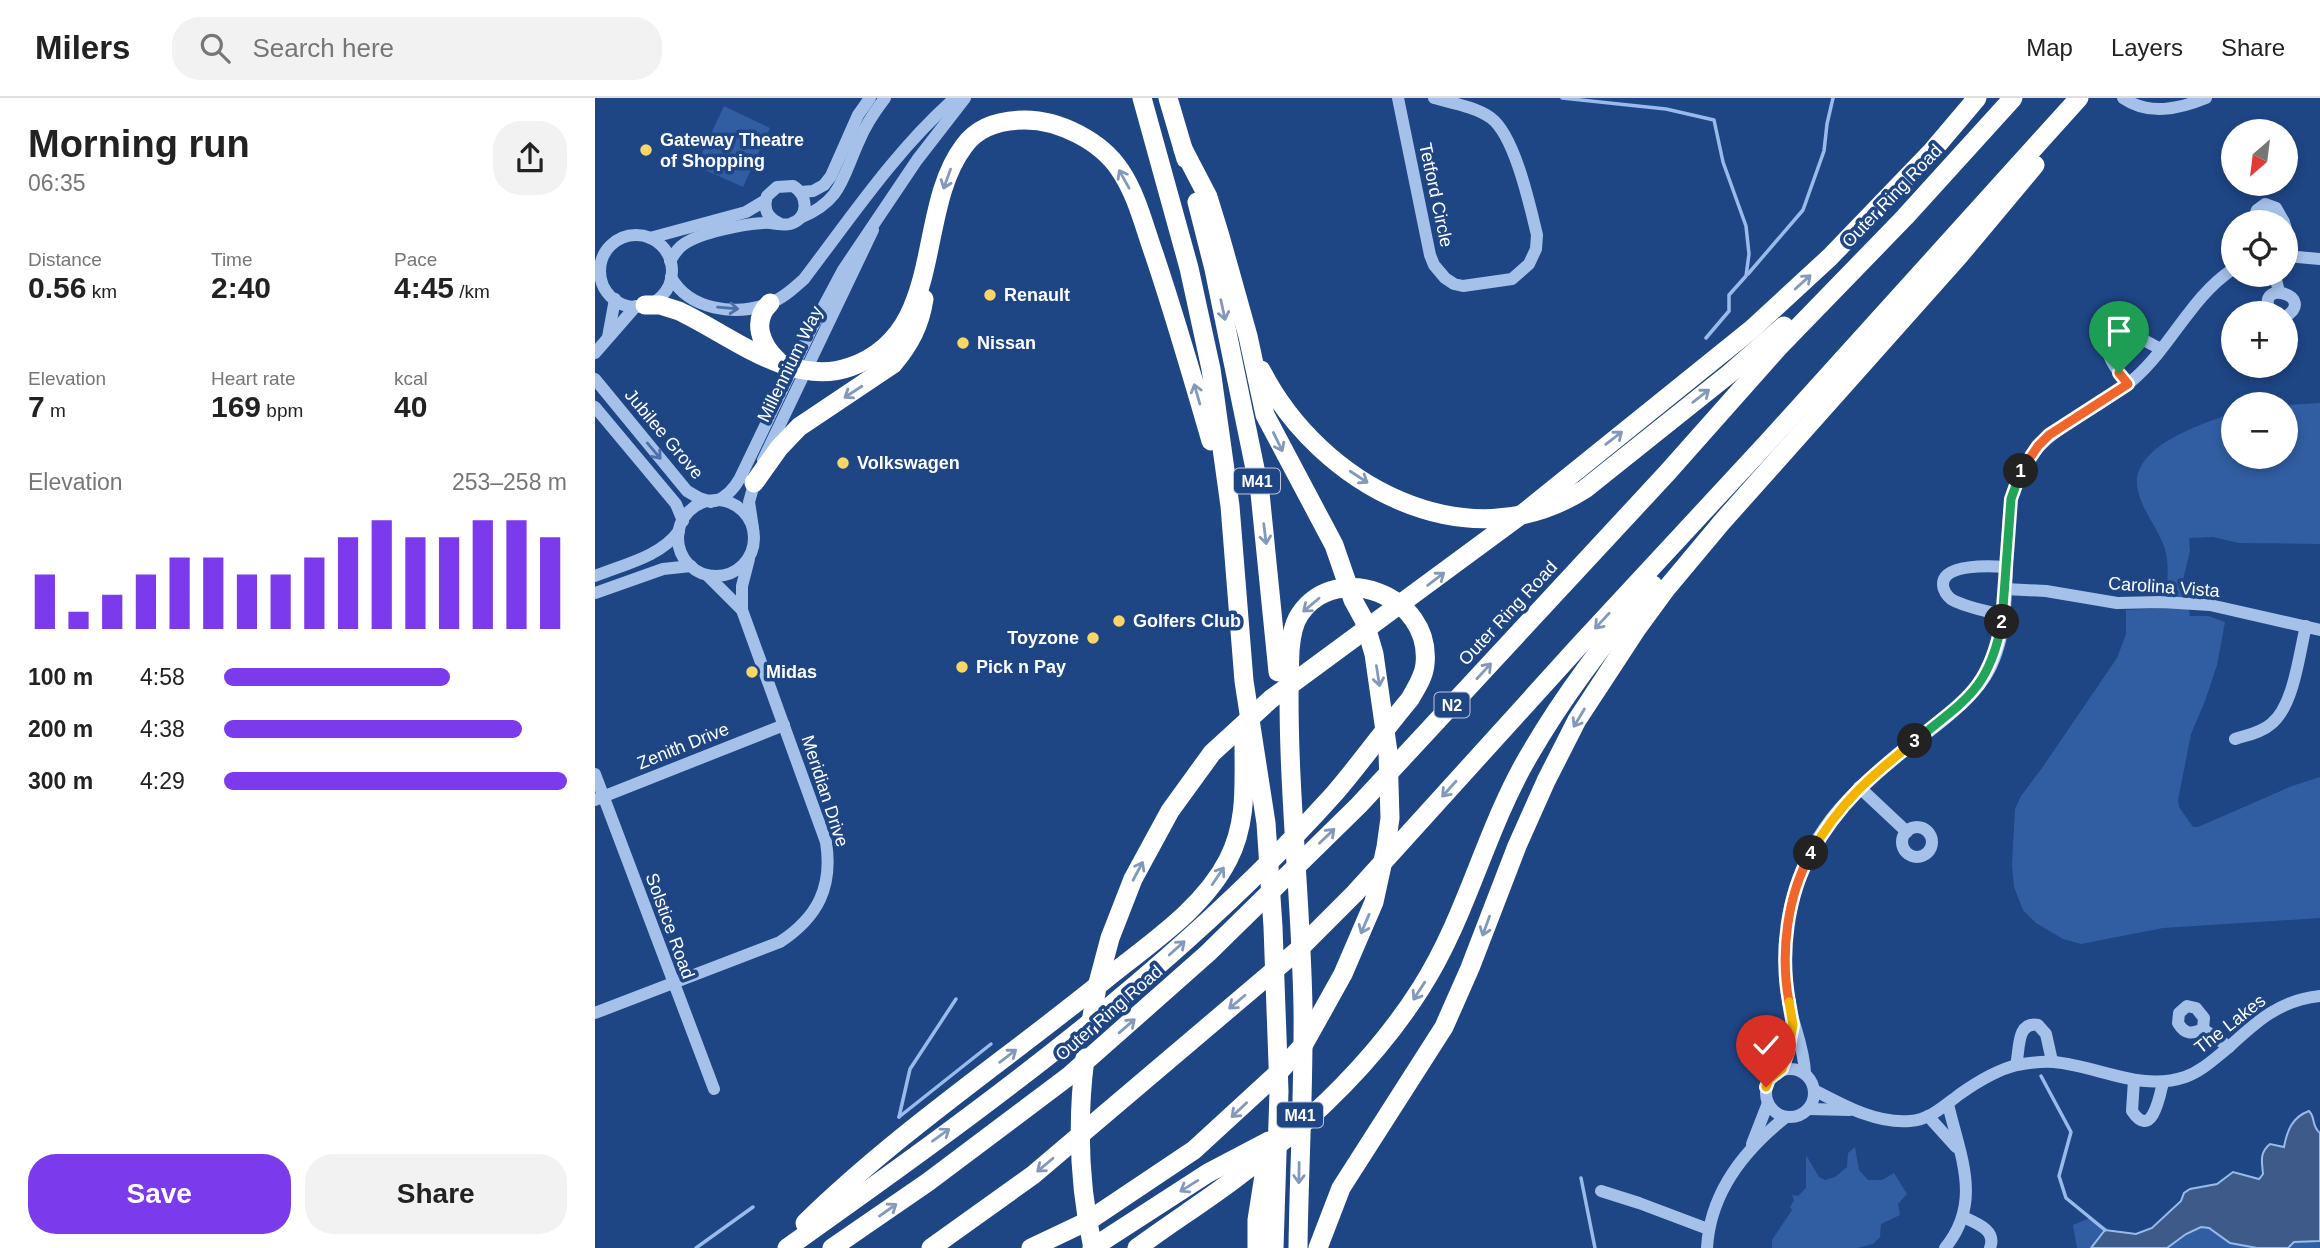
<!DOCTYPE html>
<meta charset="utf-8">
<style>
body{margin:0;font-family:Arial,sans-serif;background:#f2f2f2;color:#222;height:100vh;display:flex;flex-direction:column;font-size:26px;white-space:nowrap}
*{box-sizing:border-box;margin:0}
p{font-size:23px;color:#767676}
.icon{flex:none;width:38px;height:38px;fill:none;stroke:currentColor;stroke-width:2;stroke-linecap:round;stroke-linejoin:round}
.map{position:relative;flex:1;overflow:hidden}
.side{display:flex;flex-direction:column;background:#fff;width:595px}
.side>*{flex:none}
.needle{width:46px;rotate:208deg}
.buttons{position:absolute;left:1626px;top:21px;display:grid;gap:14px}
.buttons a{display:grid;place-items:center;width:77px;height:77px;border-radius:50%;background:#fff;box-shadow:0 4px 10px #0003;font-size:35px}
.pin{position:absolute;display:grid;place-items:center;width:60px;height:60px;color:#fff;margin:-72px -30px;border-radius:50% 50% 50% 0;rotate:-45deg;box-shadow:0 0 7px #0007}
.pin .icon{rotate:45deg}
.km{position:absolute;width:35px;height:35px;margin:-18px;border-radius:50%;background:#222;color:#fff;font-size:19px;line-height:35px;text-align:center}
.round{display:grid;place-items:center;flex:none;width:74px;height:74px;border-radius:28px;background:#f2f2f2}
.headline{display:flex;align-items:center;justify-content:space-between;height:119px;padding:0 28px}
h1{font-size:38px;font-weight:700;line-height:52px}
.figures{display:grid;grid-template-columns:repeat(3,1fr);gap:10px;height:119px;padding:7px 28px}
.figures div{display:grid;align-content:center}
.figures b{font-size:30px;font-weight:700}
.figures small{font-size:19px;font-weight:400}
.figures p{font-size:19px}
.chart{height:196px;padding:14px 28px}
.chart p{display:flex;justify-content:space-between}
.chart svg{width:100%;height:126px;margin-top:7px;stroke:#7c3aed;stroke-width:6}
.cta{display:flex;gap:14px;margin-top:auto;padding:14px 28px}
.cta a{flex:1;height:80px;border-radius:28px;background:#7c3aed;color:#fff;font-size:28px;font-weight:700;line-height:80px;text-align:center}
.cta a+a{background:#f2f2f2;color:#222}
ul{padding:0 28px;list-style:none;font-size:23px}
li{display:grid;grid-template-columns:112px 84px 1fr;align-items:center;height:52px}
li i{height:18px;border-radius:9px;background:#7c3aed}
header{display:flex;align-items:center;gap:42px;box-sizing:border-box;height:98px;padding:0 35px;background:#fff;border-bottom:2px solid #e0e0e0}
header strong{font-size:33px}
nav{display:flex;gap:38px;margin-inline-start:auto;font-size:24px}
.search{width:490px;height:63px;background:#f2f2f2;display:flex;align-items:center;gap:18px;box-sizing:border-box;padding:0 24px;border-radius:28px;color:#767676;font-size:26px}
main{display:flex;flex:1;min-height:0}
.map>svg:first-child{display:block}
.green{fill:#315ea2}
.water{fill:#3d5a88;stroke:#99bbec;stroke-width:2}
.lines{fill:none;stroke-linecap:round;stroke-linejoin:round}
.stream{stroke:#99bbec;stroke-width:3.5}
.minor{stroke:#a5c1ea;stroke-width:12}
.highway{stroke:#fff;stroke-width:19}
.oneway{stroke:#8399bb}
.oneway2{stroke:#4d70a8}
.split-1-casing{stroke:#fff;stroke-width:14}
.split-2-casing{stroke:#fff;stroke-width:14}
.split-3-casing{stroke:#fff;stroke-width:14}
.split-4-casing{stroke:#fff;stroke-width:14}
.split-5-casing{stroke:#fff;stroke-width:14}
.split-6-casing{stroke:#fff;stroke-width:14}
.split-1{stroke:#f0652b;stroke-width:9}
.split-2{stroke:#22a559;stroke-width:9}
.split-3{stroke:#22a559;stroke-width:9}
.split-4{stroke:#f5b400;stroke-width:9}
.split-5{stroke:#f0652b;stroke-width:9}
.split-6{stroke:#f5b400;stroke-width:9}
.poi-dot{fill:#f9d665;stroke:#1e4584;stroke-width:2.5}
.labels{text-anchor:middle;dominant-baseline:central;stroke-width:7;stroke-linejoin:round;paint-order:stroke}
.shield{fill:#1e4584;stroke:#bcc7da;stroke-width:2}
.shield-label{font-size:16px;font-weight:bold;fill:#fff}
.poi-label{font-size:18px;font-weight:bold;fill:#fff;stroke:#1e4584;text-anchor:start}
.street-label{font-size:18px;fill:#fff;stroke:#1e4584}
</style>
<header>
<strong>Milers</strong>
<div class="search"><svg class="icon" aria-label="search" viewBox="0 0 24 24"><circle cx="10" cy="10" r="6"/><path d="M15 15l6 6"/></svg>Search here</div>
<nav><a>Map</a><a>Layers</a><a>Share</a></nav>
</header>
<main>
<section class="side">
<div class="headline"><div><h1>Morning run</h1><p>06:35</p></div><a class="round"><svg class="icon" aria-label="share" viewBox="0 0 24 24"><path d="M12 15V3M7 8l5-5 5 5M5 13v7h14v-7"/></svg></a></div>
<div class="figures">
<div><p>Distance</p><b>0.56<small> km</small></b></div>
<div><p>Time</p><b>2:40</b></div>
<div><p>Pace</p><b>4:45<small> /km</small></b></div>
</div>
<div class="figures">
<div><p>Elevation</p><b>7<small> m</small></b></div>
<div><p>Heart rate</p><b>169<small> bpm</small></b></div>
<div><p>kcal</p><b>40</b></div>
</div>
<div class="chart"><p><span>Elevation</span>253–258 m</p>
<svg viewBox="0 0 160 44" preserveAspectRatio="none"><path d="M5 44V25M15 44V38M25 44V32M35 44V25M45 44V19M55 44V19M65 44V25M75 44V25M85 44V19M95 44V12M105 44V6M115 44V12M125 44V12M135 44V6M145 44V6M155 44V12"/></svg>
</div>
<ul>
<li><b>100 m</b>4:58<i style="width:66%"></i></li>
<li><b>200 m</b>4:38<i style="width:87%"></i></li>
<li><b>300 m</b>4:29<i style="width:100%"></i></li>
</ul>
<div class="cta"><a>Save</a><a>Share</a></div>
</section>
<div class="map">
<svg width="1725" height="1150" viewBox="0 0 1725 1150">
<rect width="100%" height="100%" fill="#1e4584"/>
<g class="green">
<path d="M 129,8 L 175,30 L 148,89 L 101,68 Z"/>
<path d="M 1725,305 L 1725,446 L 1644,445 L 1618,439 L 1594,440 L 1595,453 L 1588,482 L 1595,518 L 1613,518 L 1630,524 L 1622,567 L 1610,603 L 1596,636 L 1583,702 L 1584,709 L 1598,729 L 1603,729 L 1697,688 L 1725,679 L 1725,820 L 1568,830 L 1486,846 L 1468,841 L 1441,825 L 1428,812 L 1419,789 L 1417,767 L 1420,711 L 1426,698 L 1447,670 L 1522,560 L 1531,536 L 1531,512 L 1570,510 C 1572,492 1575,468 1570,451 C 1563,430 1548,414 1543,393 C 1532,349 1607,326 1638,315 L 1638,359 L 1690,359 L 1691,307 Z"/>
<path d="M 1260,1049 L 1264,1072 L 1273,1082 L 1287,1082 L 1299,1075 L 1312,1096 L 1303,1106 L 1305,1117 L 1286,1126 L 1285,1139 L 1278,1146 L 1262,1150 L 1177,1150 L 1177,1142 L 1197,1112 L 1195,1109 L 1199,1102 L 1197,1097 L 1203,1098 L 1211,1090 L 1211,1057 L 1224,1079 L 1230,1082 L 1240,1079 L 1252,1069 L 1253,1055 Z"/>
<path d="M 1725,1083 L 1725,1150 L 1572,1150 C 1583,1142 1601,1124 1615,1131 C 1622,1135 1628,1141 1635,1145 Z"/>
<path d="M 1495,1120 L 1515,1132 L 1510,1132 L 1496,1150 L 1482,1150 L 1478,1127 Z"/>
</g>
<path class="water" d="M 1714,1013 C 1721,1020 1716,1028 1725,1035 L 1725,1143 L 1699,1144 L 1693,1150 L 1662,1150 L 1635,1145 L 1614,1130 L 1606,1129 L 1591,1136 L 1572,1150 L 1496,1150 L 1510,1132 L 1541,1136 L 1557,1130 L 1586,1103 L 1589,1095 L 1595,1091 L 1622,1086 L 1638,1074 L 1664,1081 L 1668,1076 C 1667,1064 1664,1055 1675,1046 L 1689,1049 C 1692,1033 1697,1019 1714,1013 Z"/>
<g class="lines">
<g class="stream">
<path d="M 967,0 L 1071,11 L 1119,22 L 1128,64 L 1151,128 L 1154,156 L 1151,178 L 1134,197 L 1134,213 L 1111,240"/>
<path d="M 1153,176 L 1208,112 L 1229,53 L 1232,26 L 1238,0"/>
<path d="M 1446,978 L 1476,1034 L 1464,1078 L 1471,1100 L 1510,1132"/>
<path d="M 304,1019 L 315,971 L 361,901"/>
<path d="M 304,1019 L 396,946"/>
<path d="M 986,1080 L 1000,1150"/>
<path d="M 101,1150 L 158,1109"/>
</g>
<g class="minor">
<path d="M 803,0 L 835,157 L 839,167 L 850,180 L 859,186 L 868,188 L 917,181 L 934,166 L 941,151 L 942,137 C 935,108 920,38 896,20 C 881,9 857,5 839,0"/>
<path d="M 1528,0 C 1554,18 1584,11 1611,0"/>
<path d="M 206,94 L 218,93 L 229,87 L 236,78 L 263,17 L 275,0"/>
<path d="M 205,120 C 247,103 247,80 264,43 C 270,28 280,13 290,0"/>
<path d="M 1658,124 L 1662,112 L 1670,106 L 1681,110 L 1689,124"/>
<path d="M 1690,127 L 1697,157"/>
<circle cx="41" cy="173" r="36"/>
<path d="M 55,140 L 151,114 L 171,102"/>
<path d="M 1690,158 L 1725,161"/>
<path d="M 75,163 C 79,156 83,150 89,146 C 105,135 148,126 168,125 C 177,124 187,128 195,126 C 215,120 213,97 198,88 L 182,89 L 172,98 C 168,110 172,120 184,125"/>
<path d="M 1680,177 L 1684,194"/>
<path d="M 76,179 C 94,212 140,218 173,206 C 187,201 199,190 209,181 C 257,118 301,52 360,0"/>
<path d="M 1676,215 C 1658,179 1724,198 1690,219"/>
<path d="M 13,239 L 20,201"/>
<path d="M 0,255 L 41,208"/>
<path d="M 0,281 L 92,393 L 104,400 L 116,404"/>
<path d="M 1533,286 C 1523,274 1506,254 1515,238 C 1530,228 1551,244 1566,251"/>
<path d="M 0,309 L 81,406 L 88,423"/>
<path d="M 168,362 L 278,132"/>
<circle cx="121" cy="440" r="38"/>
<path d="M 120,403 C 132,399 139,391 145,380 L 217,230 L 248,172 L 322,62 L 370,0"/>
<path d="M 158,430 L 154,404 L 161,379"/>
<path d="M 0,478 C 30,466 65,459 84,433"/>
<path d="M 1410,491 L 1451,493 L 1522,505 L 1567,504 L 1615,507 L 1725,532"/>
<path d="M 0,495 L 68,471 L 96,468"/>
<path d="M 147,512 L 147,488 L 154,461"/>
<path d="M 1409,518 C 1394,513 1368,509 1356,501 C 1352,498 1348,492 1348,487 C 1347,465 1397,468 1411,469"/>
<path d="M 1640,641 C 1652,637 1666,635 1676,626 C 1699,608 1704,556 1711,528"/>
<path d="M 0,676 L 119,991"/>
<path d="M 1264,689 L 1312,734"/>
<path d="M 0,702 L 189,627"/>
<circle cx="1322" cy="744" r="15"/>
<path d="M 0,915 L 185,844 C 223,819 238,789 231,744 L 147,512 L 112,477"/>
<path d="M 1608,931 C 1597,936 1590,937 1583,925 L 1584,915 L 1592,908 L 1601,910 L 1609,920 L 1608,931 L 1634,949"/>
<path d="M 1421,967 C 1425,952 1421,923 1443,927 L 1451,936 L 1457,963"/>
<circle cx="1195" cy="995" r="24"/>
<path d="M 1187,971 L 1193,954 L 1198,928"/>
<path d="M 1210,975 C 1209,947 1197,926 1193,898 C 1183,833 1201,760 1245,710 C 1259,694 1275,680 1291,667 C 1321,642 1370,611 1390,579 C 1416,539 1410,480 1413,434 C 1414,422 1414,409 1417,397 C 1435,330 1494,321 1540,280 C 1577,247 1596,199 1638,171"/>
<path d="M 1539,982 L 1537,1013 C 1557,1043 1565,997 1568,984"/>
<path d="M 1219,992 C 1248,1007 1281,1026 1315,1023 C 1335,1022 1350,1007 1365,996 C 1382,984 1401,972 1422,967 C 1433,965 1448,963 1459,964 C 1503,968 1546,994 1590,979 C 1607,973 1620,960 1634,949 C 1662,923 1685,902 1725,898"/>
<path d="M 1213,1011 L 1255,1012"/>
<path d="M 1333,1018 L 1361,1049"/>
<path d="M 1157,1046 L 1173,1005"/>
<path d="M 1006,1093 L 1044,1105 L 1113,1131"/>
<path d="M 1368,1119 C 1381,1125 1402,1132 1395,1150"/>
<path d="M 1112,1150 C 1115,1095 1149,1052 1191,1019"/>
<path d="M 1350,1150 C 1388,1104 1365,1058 1353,1006"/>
</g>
<g class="highway">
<path d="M 547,0 L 594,170 L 616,271 L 635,408 L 649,583 L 671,725 L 678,829 L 684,993 L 679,1150"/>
<path d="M 573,0 L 591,61"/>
<path d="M 602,104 L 619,171 L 665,395 L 683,574"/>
<path d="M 175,205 C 156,223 166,247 183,263"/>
<path d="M 50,207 L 65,207 L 84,213 C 135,237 197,290 255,269 C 352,236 319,114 369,48 C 383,28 407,22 430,22 C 464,22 506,43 525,72 C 542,97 549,128 559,156 C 580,218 598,281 616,343"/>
<path d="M 666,272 C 724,386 871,467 990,391 L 1134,276 L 1189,228"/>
<path d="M 159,385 L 184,350 L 204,329 L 298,266 C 315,246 325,227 329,201"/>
<path d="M 495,930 L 502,889 L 515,840 L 538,781 L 575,713 L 617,655 L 676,601 L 930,414 L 1157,231 L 1235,159 L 1338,52 L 1382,0"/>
<path d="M 490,960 C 482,1023 484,1088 498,1150"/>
<path d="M 210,1125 C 303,1034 411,962 512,880 C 554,846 608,811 633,762 C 652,726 649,687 649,647"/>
<path d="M 192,1150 C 385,1013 580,873 739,696 C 765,666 789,632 815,601 C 821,590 829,579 830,566 C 837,497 742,462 705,516 C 698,526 696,540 695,552 C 690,671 706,791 708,910 C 709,990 704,1070 703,1150"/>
<path d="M 237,1150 L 333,1084 L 474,978 L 613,855 L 764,707 L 1072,375 L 1183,250 L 1310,119 L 1418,0"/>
<path d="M 336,1150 L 438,1077 L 702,853 L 760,795 L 982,550 L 1172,345 L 1484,0"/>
<path d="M 436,1150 L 493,1123 L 599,1052 L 685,973 L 709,946 L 748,876 L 779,804 L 791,749 L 795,720 L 793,654 L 779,556 L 769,522 L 758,502 L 739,447 L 670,317 L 653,238 L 625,138 L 613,99 L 588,51"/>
<path d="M 497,1150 L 613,1075 L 674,1043"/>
<path d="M 542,1150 C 573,1127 606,1106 637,1083 C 709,1030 778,966 826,890 C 872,818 890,733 933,659 C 967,600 1013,539 1058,487"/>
<path d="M 662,1150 L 662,1122 L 673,1052"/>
<path d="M 723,1150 L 746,1090 L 849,929 L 875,870 L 922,748 L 951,683 L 982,622 L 1041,532 L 1071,491 L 1127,424 L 1364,158 L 1440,67"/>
</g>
</g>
<defs><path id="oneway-shaft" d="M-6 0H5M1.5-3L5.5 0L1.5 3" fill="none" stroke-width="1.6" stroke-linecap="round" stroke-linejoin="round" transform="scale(1.75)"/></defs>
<g class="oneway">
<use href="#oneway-shaft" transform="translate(352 81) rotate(110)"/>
<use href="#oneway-shaft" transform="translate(529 81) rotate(-119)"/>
<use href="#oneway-shaft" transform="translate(1208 184) rotate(-42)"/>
<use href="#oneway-shaft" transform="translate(628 212) rotate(78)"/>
<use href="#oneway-shaft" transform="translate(258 294) rotate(147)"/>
<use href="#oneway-shaft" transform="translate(602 296) rotate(-106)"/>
<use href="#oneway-shaft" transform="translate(1106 298) rotate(-38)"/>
<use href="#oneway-shaft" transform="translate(1019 340) rotate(-38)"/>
<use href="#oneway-shaft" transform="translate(683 344) rotate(64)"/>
<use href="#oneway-shaft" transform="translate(764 379) rotate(33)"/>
<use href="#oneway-shaft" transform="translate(670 436) rotate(83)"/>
<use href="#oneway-shaft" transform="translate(841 481) rotate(-37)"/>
<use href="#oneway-shaft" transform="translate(716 507) rotate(140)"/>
<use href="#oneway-shaft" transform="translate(1007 523) rotate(133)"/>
<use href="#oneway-shaft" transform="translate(889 573) rotate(-47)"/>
<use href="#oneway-shaft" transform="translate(783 578) rotate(81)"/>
<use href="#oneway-shaft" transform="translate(984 620) rotate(121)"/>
<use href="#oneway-shaft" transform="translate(854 691) rotate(132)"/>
<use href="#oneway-shaft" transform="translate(732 738) rotate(-44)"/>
<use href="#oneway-shaft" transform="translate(543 773) rotate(-62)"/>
<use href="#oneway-shaft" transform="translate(623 778) rotate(-56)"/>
<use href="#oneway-shaft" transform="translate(770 826) rotate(113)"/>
<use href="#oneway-shaft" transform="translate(891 828) rotate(110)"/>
<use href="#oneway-shaft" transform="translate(582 850) rotate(-42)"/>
<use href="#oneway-shaft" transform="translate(824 893) rotate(123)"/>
<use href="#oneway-shaft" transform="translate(642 904) rotate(140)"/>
<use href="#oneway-shaft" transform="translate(532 928) rotate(-41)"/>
<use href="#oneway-shaft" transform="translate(413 958) rotate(-37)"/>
<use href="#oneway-shaft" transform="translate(644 1012) rotate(136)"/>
<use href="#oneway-shaft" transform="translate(346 1037) rotate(-36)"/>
<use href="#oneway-shaft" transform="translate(450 1067) rotate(140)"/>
<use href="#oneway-shaft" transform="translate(704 1075) rotate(91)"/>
<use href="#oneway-shaft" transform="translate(594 1088) rotate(148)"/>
<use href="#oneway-shaft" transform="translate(293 1112) rotate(-35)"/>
</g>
<g class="oneway2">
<use href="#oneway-shaft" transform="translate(133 210) rotate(5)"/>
<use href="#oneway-shaft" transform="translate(59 353) rotate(50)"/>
</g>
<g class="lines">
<defs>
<path id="split-1" d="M 1426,373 L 1443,348 L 1454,337 L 1533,286 L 1524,275"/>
<path id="split-2" d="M 1407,524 L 1416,401 L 1426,373"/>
<path id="split-3" d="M 1320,643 C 1370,602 1394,592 1407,524"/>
<path id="split-4" d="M 1216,755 C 1244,705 1276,678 1320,643"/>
<path id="split-5" d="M 1194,904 C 1185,855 1192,798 1216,755"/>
<path id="split-6" d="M 1171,989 L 1174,981 L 1187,971 L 1193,954 L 1198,927 L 1194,904"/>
</defs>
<use href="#split-1" class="split-1-casing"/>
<use href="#split-2" class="split-2-casing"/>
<use href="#split-3" class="split-3-casing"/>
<use href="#split-4" class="split-4-casing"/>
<use href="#split-5" class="split-5-casing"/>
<use href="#split-6" class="split-6-casing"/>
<use href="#split-1" class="split-1"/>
<use href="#split-2" class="split-2"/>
<use href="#split-3" class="split-3"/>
<use href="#split-4" class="split-4"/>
<use href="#split-5" class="split-5"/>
<use href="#split-6" class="split-6"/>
</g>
<g class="poi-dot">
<circle cx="51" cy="52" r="7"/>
<circle cx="395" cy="197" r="7"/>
<circle cx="368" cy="245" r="7"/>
<circle cx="248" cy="365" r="7"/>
<circle cx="524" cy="523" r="7"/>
<circle cx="498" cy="540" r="7"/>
<circle cx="367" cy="569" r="7"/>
<circle cx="157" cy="574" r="7"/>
</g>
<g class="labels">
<g class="shield">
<rect x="639" y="370.5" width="46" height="25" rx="5"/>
<rect x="839.5" y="594.5" width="35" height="25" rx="5"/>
<rect x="682" y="1004.5" width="46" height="25" rx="5"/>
</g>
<g class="shield-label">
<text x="662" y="383">M41</text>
<text x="857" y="607">N2</text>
<text x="705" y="1017">M41</text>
</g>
<g class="poi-label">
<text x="65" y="42">Gateway Theatre<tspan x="65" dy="21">of Shopping</tspan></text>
<text x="409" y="197">Renault</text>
<text x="382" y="245">Nissan</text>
<text x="262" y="365">Volkswagen</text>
<text x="538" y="523">Golfers Club</text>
<text x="484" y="540" text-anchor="end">Toyzone</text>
<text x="381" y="569">Pick n Pay</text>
<text x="171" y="574">Midas</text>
</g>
<g class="street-label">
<text transform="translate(841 97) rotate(78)">Tetford Circle</text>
<text transform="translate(1297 98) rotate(-46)">Outer Ring Road</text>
<text transform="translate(195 266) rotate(-64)">Millennium Way</text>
<text transform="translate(69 336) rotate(50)">Jubilee Grove</text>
<text transform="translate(1569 489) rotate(4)">Carolina Vista</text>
<text transform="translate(913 515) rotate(-47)">Outer Ring Road</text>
<text transform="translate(88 648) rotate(-22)">Zenith Drive</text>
<text transform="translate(230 693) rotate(72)">Meridian Drive</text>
<text transform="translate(75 828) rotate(70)">Solstice Road</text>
<text transform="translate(514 915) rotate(-41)">Outer Ring Road</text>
<text transform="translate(1635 926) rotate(-38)">The Lakes</text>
</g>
</g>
</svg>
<div class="buttons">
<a><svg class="needle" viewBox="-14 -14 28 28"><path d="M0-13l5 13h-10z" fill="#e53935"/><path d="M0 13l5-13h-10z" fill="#767676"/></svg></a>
<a><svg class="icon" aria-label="locate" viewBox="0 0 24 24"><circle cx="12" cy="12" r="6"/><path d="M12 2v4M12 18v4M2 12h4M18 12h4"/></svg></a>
<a>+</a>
<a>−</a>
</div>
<div class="pin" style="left:1524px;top:275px;background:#1e9e55"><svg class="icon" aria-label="arrive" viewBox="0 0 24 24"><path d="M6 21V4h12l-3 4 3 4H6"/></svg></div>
<div class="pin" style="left:1171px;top:989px;background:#d93025"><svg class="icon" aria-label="check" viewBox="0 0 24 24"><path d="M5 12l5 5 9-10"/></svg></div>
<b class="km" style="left:1426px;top:373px">1</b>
<b class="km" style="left:1407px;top:524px">2</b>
<b class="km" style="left:1320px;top:643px">3</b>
<b class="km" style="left:1216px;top:755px">4</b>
</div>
</main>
